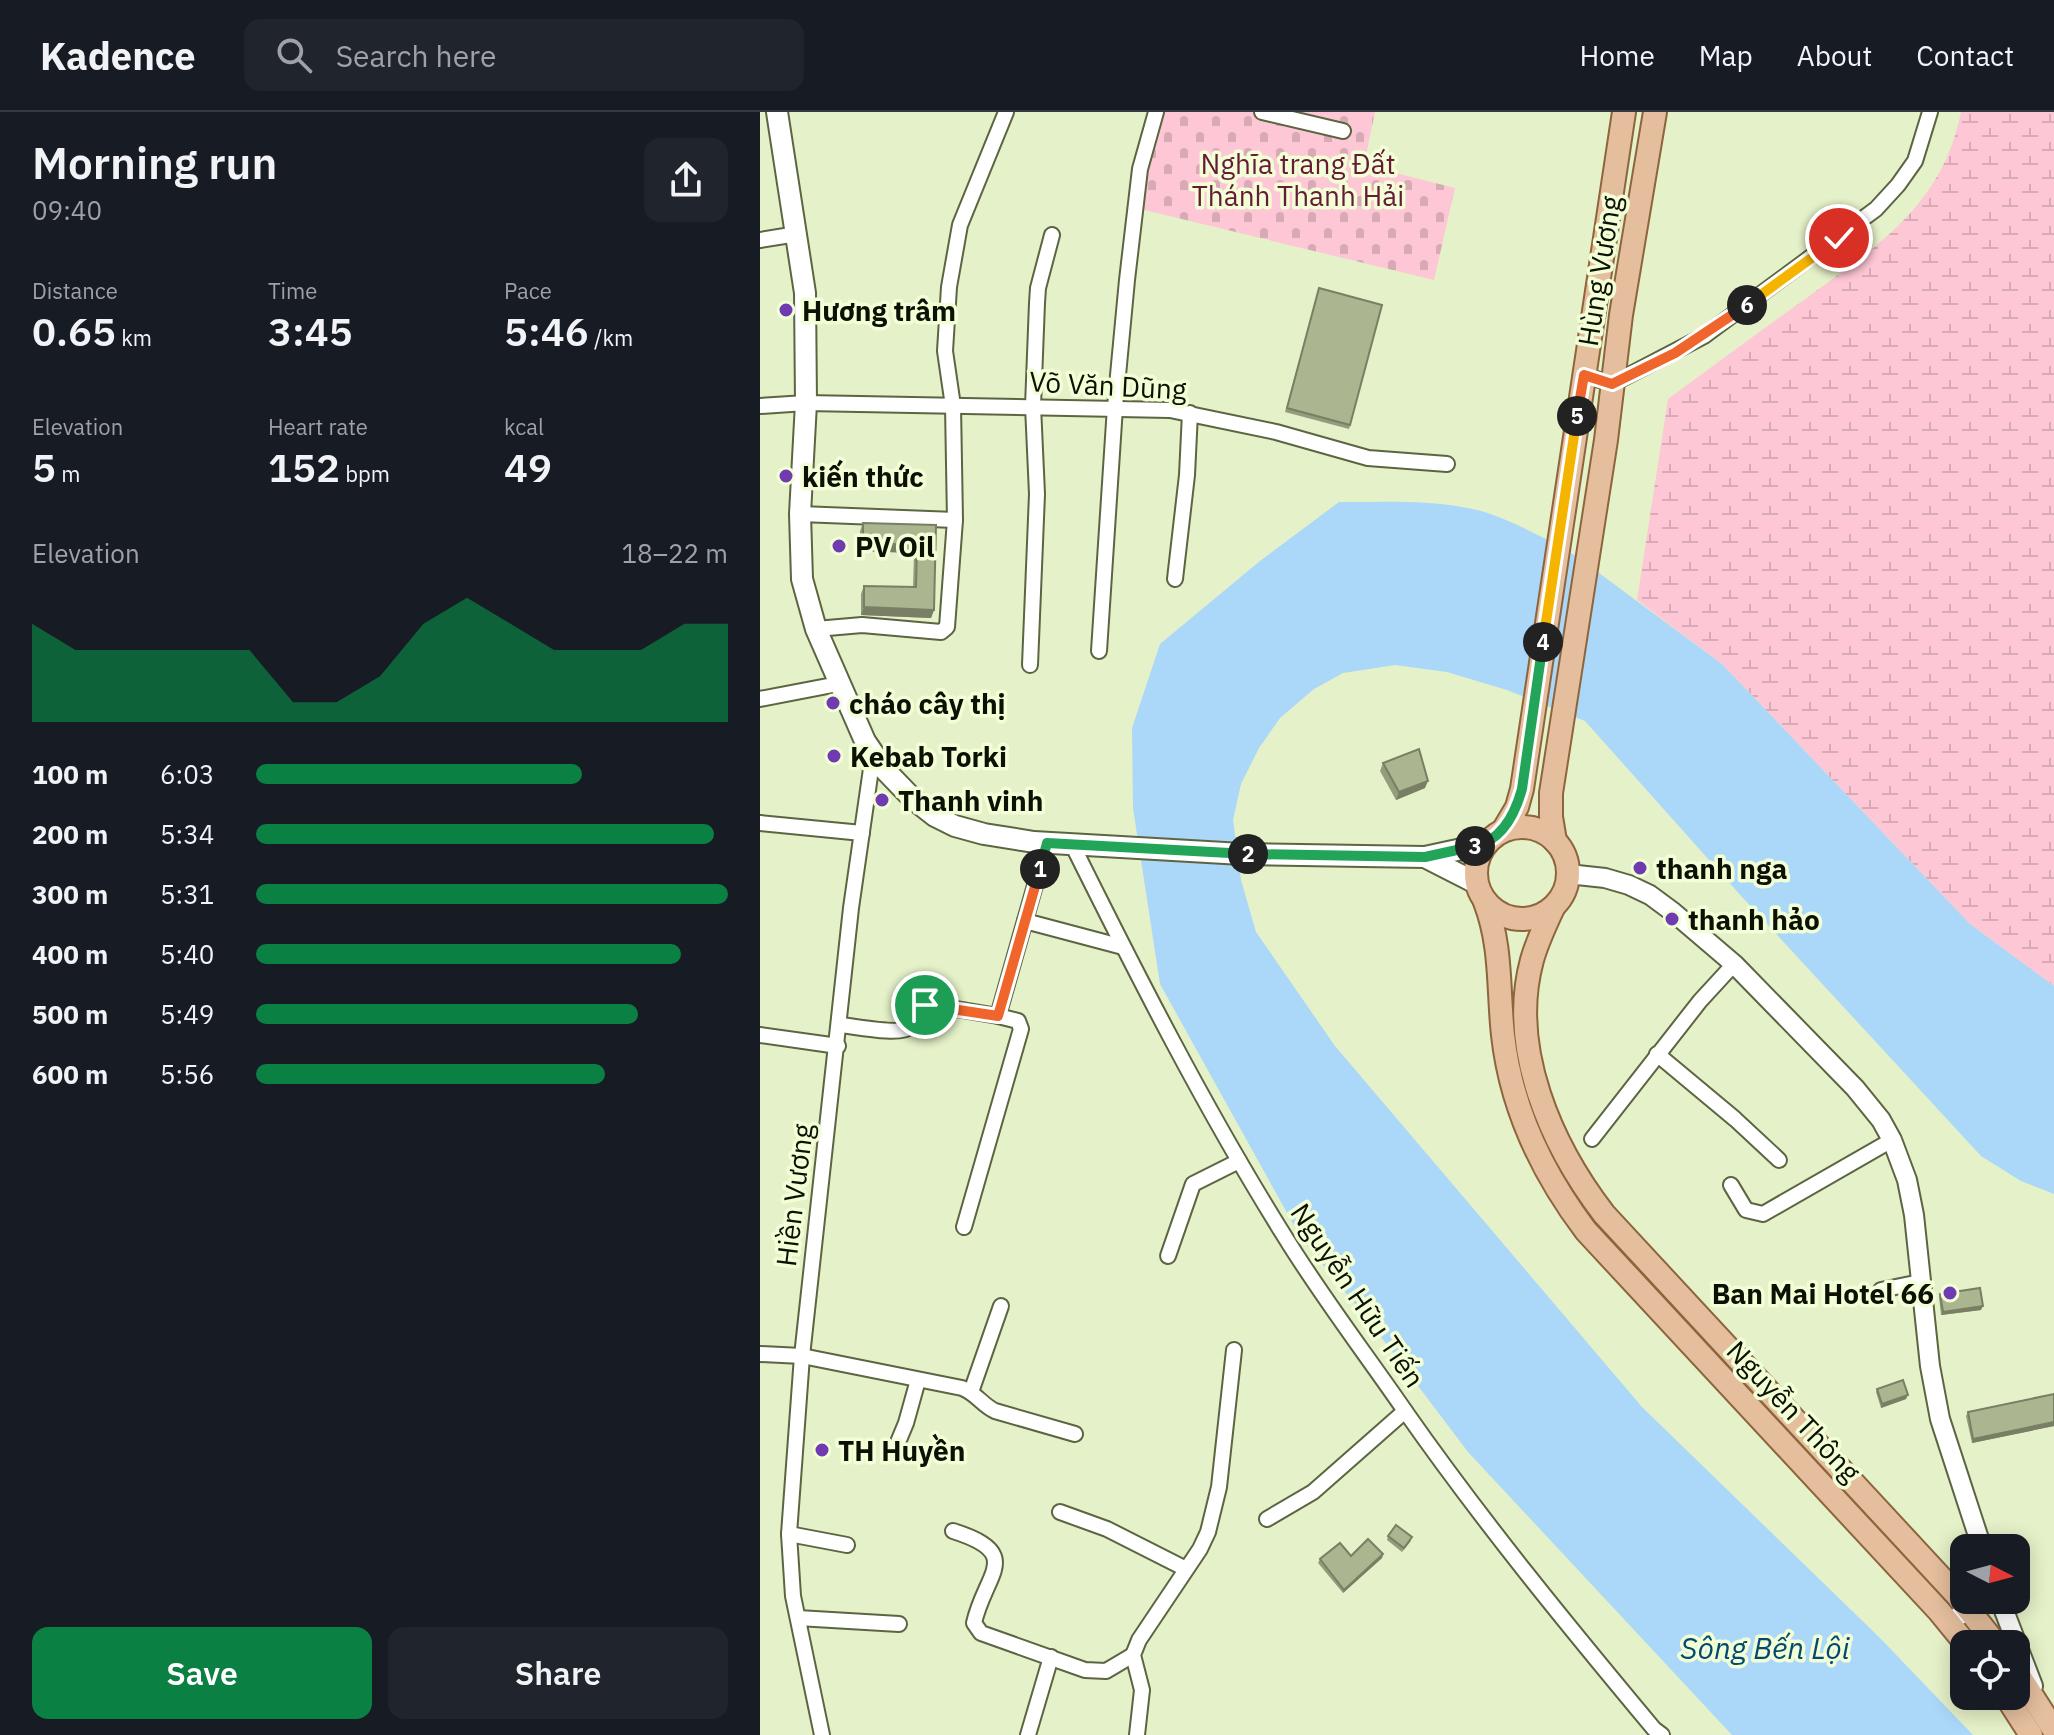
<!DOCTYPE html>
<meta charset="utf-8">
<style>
body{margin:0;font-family:"IBM Plex Sans",sans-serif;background:#20242c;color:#f1f3f6;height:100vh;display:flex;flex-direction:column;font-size:30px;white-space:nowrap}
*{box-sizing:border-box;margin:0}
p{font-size:26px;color:#9ea1a6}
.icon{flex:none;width:44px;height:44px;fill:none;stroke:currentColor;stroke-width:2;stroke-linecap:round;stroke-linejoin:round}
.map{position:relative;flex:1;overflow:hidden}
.drawer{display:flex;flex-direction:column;background:#171b24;width:760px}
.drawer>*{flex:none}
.needle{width:52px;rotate:96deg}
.fabs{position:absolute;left:1190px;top:1422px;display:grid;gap:16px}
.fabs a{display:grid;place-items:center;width:80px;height:80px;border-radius:16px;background:#171b24;box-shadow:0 4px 20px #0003;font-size:40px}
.pin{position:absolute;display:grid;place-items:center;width:68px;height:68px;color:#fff;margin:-34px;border:4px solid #fff;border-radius:50%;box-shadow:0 2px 8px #0007}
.km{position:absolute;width:40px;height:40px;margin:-20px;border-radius:50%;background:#222;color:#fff;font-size:22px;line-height:40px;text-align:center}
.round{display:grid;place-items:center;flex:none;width:84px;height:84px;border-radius:16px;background:#20242c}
.summary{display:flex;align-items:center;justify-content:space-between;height:136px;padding:0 32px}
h1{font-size:44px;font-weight:600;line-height:60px}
.stats{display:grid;grid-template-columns:repeat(3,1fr);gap:12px;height:136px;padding:8px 32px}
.stats div{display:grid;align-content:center}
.stats b{font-size:40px;font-weight:600}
.stats small{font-size:22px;font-weight:400}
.stats p{font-size:22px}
.chart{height:224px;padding:16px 32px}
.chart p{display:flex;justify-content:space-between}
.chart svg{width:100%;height:144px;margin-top:8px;fill:#0b8043;opacity:.7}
.action{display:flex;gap:16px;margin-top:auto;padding:16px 32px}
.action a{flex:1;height:92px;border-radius:16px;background:#0b8043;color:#fff;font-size:32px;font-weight:600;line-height:92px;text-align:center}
.action a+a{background:#20242c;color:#f1f3f6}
ul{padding:0 32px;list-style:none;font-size:26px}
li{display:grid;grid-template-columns:128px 96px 1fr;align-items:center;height:60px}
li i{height:20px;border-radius:10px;background:#0b8043}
header{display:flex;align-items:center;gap:48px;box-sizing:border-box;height:112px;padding:0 40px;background:#171b24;border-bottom:2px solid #363941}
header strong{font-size:38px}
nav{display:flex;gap:44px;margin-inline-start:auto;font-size:28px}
.search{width:560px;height:72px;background:#20242c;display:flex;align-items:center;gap:20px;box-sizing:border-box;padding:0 28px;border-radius:16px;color:#9ea1a6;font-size:30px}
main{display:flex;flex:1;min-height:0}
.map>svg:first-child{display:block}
.wetland{fill:url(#wetland-marsh)}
.cemetery{fill:url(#cemetery-stones)}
.water{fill:#abd7f8}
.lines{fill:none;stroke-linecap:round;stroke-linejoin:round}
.minor-casing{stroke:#5b6542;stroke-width:18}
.tertiary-casing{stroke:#5b6542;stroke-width:22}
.secondary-casing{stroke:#5b6542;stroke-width:24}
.primary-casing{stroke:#8d653d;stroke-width:26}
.minor{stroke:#fff;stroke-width:14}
.tertiary{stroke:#fff;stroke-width:18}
.secondary{stroke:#fff;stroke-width:20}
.primary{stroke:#e4be9d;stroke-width:22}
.wall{fill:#939d7c}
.shaded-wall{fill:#787f65}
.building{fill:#abb690;stroke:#787f65;stroke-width:2}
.split-1-casing{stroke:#fff;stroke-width:16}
.split-2-casing{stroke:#fff;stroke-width:16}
.split-3-casing{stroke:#fff;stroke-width:16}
.split-4-casing{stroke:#fff;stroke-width:16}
.split-5-casing{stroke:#fff;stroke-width:16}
.split-6-casing{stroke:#fff;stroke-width:16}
.split-7-casing{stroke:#fff;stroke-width:16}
.split-1{stroke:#f0652b;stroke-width:10}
.split-2{stroke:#22a559;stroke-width:10}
.split-3{stroke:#22a559;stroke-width:10}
.split-4{stroke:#22a559;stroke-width:10}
.split-5{stroke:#f5b400;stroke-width:10}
.split-6{stroke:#f0652b;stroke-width:10}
.split-7{stroke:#f5b400;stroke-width:10}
.poi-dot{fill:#703ab1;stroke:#f2fed5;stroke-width:3}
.labels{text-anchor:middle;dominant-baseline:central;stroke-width:7;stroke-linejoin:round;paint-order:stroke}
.park-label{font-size:28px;fill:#661a38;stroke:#f2fed5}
.street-label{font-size:28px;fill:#0d1004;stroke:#f2fed5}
.poi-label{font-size:28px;font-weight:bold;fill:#0d1004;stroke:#f2fed5;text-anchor:start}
.water-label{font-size:30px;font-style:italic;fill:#034970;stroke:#f2fed5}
</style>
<header>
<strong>Kadence</strong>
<div class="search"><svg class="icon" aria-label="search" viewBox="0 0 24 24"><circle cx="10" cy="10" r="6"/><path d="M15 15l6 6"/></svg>Search here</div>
<nav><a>Home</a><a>Map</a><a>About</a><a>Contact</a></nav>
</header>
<main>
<section class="drawer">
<div class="summary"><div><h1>Morning run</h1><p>09:40</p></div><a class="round"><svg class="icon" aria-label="share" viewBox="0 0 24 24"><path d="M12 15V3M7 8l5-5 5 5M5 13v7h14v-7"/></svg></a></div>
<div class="stats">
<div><p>Distance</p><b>0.65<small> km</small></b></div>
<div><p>Time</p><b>3:45</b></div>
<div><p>Pace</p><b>5:46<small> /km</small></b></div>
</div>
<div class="stats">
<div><p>Elevation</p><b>5<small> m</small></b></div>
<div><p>Heart rate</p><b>152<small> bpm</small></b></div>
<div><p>kcal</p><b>49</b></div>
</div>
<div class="chart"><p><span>Elevation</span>18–22 m</p>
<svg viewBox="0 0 160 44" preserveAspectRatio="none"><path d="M0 44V14L10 22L20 22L30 22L40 22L50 22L60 38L70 38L80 30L90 14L100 6L110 14L120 22L130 22L140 22L150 14L160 14V44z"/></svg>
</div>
<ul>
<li><b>100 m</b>6:03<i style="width:69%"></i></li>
<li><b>200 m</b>5:34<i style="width:97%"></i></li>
<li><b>300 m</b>5:31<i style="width:100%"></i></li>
<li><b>400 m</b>5:40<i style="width:90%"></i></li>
<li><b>500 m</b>5:49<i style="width:81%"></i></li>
<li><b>600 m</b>5:56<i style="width:74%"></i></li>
</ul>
<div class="action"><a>Save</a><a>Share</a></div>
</section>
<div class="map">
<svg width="1294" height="1623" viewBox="0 0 1294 1623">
<defs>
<pattern id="wetland-marsh" width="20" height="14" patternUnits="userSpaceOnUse" patternTransform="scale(2)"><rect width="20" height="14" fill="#fec7d5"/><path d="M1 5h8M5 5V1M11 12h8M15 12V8" fill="none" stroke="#d8aab5"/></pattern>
<pattern id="cemetery-stones" width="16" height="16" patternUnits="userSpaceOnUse" patternTransform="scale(2)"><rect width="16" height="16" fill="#fec7d5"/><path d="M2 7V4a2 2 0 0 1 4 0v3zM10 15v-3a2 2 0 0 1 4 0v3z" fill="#d8aab5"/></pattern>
</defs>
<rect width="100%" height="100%" fill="#e5f1c8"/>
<path class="wetland" d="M 1201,0 L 1294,0 L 1294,874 L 1210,812 L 962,552 L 877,488 L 908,287 C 952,255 996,222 1041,190 C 1114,136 1182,96 1201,0 Z"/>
<path class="cemetery" d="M 390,0 L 615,0 L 604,53 L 695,76 L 674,168 L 376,96 Z"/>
<path class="water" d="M 579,390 C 625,390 675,387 721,399 C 749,407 791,429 816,444 L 962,552 L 1210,812 L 1294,874 L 1294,1082 L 1261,1069 L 1221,1044 L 983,786 L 825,609 L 747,578 L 687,560 L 635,553 L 583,561 L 554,577 L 520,606 L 499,636 L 481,672 L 473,708 L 481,768 L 496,820 L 575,934 L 882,1295 L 1120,1526 L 1213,1623 L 972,1623 L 708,1340 L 612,1213 L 541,1126 L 400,872 L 373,696 L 372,616 L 400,532 L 500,449 Z"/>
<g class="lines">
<defs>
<g id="minor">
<path d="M 502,0 L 583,19"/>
<path d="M 0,128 L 37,122"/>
<path d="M 824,263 L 852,272 L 944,224 L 1116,97 L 1138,73 L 1155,49 L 1170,0"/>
<path d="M 0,294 L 46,291 L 410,298 L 516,320 L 608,346 L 687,352"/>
<path d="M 40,402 L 195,408"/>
<path d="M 415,467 L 427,363 L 430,301"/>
<path d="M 56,517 L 102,513 L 181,520 L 187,515 L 195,408 L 193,294 L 185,239 L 189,175 L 200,113 L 246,0"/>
<path d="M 339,539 L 355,295 L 367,168 L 380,57 L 396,0"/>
<path d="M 270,553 L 277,382 L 273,294 L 277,191 L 278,176 L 292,123"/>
<path d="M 0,587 L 78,572"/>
<path d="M 0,711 L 102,721"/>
<path d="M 312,732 C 378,865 446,999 525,1125 C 562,1185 605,1241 645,1299 C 722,1409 808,1514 894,1617 L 902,1623"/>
<path d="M 265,809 L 363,835"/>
<path d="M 80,913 C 93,914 141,924 150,915 C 154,911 156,902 159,897 L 173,893 L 238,904"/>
<path d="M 0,923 L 78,934"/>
<path d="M 897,942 L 975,1007 L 1019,1048"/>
<path d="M 832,1027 L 940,889 L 974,852"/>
<path d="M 971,1073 L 986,1098 L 1003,1102 L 1132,1028"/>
<path d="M 204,1115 L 261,917 L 258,909 L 238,904 L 287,731"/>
<path d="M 408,1144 L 433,1072 L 479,1049"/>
<path d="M 1121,1178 L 1160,1170"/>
<path d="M 0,1242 L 42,1244 L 202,1276 C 216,1281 222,1293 235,1299 L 315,1322"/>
<path d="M 211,1280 L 241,1194"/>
<path d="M 136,1335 L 146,1311 L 158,1268"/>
<path d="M 300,1400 L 347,1417 L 426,1457"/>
<path d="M 507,1407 L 553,1380 L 645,1299"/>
<path d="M 193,1419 C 265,1442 225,1461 214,1511 L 221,1521 L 325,1558 L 346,1559 L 373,1543"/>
<path d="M 29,1422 L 87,1433"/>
<path d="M 38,1506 L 139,1512"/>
<path d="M 62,1623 L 33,1484 L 29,1422 L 42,1244 L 91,796 L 113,643"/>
<path d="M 268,1623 L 291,1545"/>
<path d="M 377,1623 L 382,1578 L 373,1543 L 379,1528 L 440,1437 L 448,1420 L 459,1375 L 474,1238"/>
</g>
<g id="tertiary">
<path d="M 808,762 L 845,766 L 869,773 L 890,783 L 913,800 L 974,852 L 1095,976 L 1121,1008 L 1132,1028 L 1147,1068 L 1154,1103 L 1170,1254 L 1180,1307 L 1222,1436"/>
<path d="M 1240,1488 L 1273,1574"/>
<path d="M 1189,1511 L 1221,1488"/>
</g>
<g id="secondary">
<path d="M 17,0 L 45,181 L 46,291 L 40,402 L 42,467 L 56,517 L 105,629 L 124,657 L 152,686 L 175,704 L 195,714 L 224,722 L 274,730 L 482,742 L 665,745 L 725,732"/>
<path d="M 665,745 L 716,771"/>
</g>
<g id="primary">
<circle cx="762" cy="761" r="46"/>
<path d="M 744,717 L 757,695 L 762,677 L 864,0"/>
<path d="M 795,729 L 791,705 L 791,681 L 846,328 L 861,203 L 895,0"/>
<path d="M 725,790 C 742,834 738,878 743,923 C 751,996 783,1062 826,1119 L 1179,1499 L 1206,1532"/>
<path d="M 793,796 C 785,813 777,830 772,848 C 748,936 791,1033 844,1102 L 1197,1483 L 1236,1532"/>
<path d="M 1256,1559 L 1294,1618"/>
<path d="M 1246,1584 L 1271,1623"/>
</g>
</defs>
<use href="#minor" class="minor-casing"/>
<use href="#tertiary" class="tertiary-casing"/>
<use href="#secondary" class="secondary-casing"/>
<use href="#primary" class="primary-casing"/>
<use href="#minor" class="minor"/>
<use href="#tertiary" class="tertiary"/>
<use href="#secondary" class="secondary"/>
<use href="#primary" class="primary"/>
</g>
<g class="wall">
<path d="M 559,176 L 622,193 L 589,317 L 525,300 Z"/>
<path d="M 103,411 L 176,413 L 174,498 L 171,506 L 101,503 L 101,482 L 104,474 L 153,475 L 154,441 L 100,439 L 100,419 Z"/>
<path d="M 623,651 L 665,676 L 636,688 L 620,659 Z"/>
<path d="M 1180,1182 L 1221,1198 L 1181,1203 L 1179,1185 Z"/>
<path d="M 1117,1277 L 1146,1287 L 1121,1296 L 1116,1280 Z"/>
<path d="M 1294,1282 L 1294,1314 L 1212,1331 L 1206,1304 L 1208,1300 Z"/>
<path d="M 628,1424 L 651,1429 L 642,1440 L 627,1428 Z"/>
<path d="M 623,1442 L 622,1446 L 583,1481 L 558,1451 L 560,1447 Z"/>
</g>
<g class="shaded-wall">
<path d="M 103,431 L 157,433 L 154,441 L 100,439 Z"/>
<path d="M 104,495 L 174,498 L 171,506 L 101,503 Z"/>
<path d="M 668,669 L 665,676 L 636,688 L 639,680 Z"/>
<path d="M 1223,1194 L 1221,1198 L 1181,1203 L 1183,1200 Z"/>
<path d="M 1148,1283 L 1146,1287 L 1121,1296 L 1122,1292 Z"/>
<path d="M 1294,1310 L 1294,1314 L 1212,1331 L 1213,1327 Z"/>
<path d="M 623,1442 L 622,1446 L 583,1481 L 584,1478 Z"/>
</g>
<g class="building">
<path d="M 559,176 L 622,193 L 590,313 L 527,296 Z"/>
<path d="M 103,411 L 176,413 L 174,498 L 104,495 L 104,474 L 156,475 L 157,433 L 103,431 Z"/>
<path d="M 659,637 L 668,669 L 639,680 L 623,651 Z"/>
<path d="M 1220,1176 L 1223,1194 L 1183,1200 L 1180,1182 Z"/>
<path d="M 1143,1268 L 1148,1283 L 1122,1292 L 1117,1277 Z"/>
<path d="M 1294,1282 L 1294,1310 L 1213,1327 L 1208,1300 Z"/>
<path d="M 636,1413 L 652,1425 L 644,1436 L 628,1424 Z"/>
<path d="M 608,1427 L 623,1442 L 584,1478 L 560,1447 L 580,1431 L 591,1444 Z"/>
</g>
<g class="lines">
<defs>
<path id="split-1" d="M 165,893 L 238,904 L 280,757"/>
<path id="split-2" d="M 280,757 L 287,731 L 488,742"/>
<path id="split-3" d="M 488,742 L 665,745 L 715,734"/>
<path id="split-4" d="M 715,734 C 742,728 755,702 762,677 L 783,530"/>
<path id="split-5" d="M 783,530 L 817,304"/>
<path id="split-6" d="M 817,304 L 824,263 L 852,272 L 915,241 L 987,193"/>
<path id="split-7" d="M 987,193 L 1079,126"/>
</defs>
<use href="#split-1" class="split-1-casing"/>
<use href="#split-2" class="split-2-casing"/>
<use href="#split-3" class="split-3-casing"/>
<use href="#split-4" class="split-4-casing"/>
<use href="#split-5" class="split-5-casing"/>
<use href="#split-6" class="split-6-casing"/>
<use href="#split-7" class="split-7-casing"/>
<use href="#split-1" class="split-1"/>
<use href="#split-2" class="split-2"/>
<use href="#split-3" class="split-3"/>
<use href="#split-4" class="split-4"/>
<use href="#split-5" class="split-5"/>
<use href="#split-6" class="split-6"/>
<use href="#split-7" class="split-7"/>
</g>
<g class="poi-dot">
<circle cx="26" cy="198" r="8"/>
<circle cx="26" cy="364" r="8"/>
<circle cx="79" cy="434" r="8"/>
<circle cx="73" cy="591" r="8"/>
<circle cx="74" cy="644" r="8"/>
<circle cx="122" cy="688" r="8"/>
<circle cx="880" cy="756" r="8"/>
<circle cx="912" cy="807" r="8"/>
<circle cx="1190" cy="1181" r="8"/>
<circle cx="62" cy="1338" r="8"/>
</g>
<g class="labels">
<g class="park-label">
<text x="538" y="51">Nghĩa trang Đất<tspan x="538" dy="32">Thánh Thanh Hải</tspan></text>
</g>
<g class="street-label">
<text transform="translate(839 159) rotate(-81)">Hùng Vương</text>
<text transform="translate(348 273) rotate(3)">Võ Văn Dũng</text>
<text transform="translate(34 1083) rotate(-83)">Hiền Vương</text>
<text transform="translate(598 1183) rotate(56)">Nguyễn Hữu Tiến</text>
<text transform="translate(1034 1299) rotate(47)">Nguyễn Thông</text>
</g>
<g class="poi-label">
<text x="42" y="198">Hương trâm</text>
<text x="42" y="364">kiến thức</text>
<text x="95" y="434">PV Oil</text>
<text x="89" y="591">cháo cây thị</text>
<text x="90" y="644">Kebab Torki</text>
<text x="138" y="688">Thanh vinh</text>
<text x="896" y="756">thanh nga</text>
<text x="928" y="807">thanh hảo</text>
<text x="1174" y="1181" text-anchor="end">Ban Mai Hotel 66</text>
<text x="78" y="1338">TH Huyền</text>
</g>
<g class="water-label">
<text x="1005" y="1535">Sông Bến Lội</text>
</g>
</g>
</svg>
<div class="fabs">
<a><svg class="needle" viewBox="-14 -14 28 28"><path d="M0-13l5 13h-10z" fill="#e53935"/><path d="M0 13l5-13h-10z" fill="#9ea1a6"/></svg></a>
<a><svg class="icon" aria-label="locate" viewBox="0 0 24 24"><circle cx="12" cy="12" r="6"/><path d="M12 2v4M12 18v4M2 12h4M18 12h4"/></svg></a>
</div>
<div class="pin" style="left:165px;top:893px;background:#1e9e55"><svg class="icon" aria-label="arrive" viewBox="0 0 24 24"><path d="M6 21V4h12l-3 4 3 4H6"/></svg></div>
<div class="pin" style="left:1079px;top:126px;background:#d93025"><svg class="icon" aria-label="check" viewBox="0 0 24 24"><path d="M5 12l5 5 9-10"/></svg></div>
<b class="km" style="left:280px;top:757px">1</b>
<b class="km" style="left:488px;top:742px">2</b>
<b class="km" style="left:715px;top:734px">3</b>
<b class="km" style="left:783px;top:530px">4</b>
<b class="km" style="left:817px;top:304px">5</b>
<b class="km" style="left:987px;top:193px">6</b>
</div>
</main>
